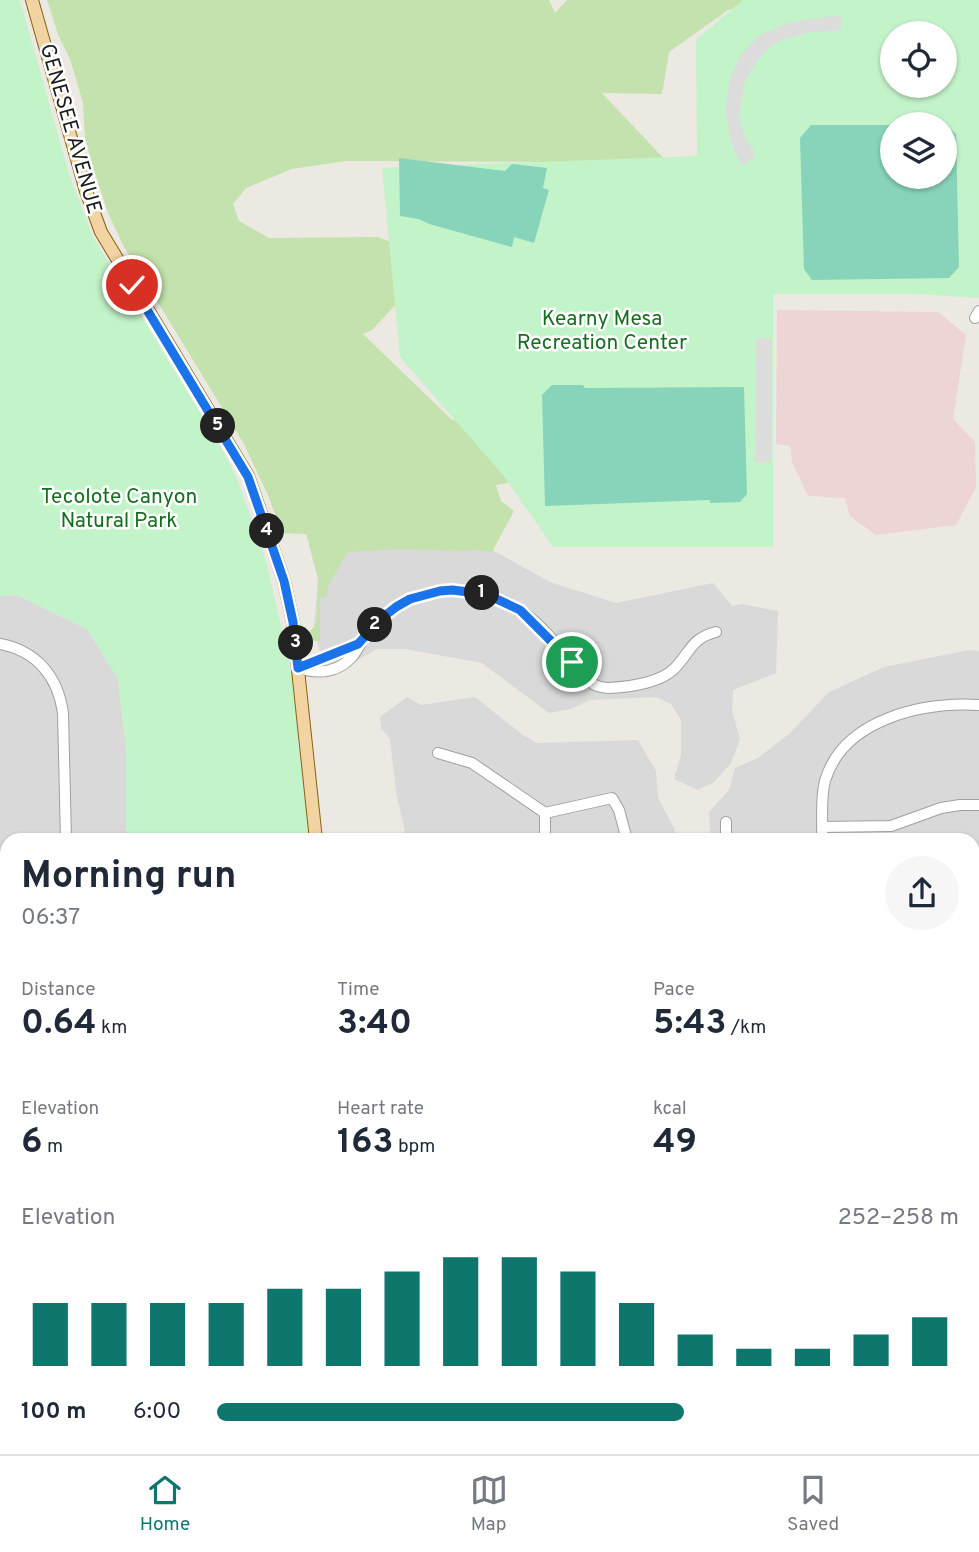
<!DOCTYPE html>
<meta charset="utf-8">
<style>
body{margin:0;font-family:Overpass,sans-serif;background:#f6f6f7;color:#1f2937;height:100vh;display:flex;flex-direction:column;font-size:26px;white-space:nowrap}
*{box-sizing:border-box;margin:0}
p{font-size:23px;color:#747a83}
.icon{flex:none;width:38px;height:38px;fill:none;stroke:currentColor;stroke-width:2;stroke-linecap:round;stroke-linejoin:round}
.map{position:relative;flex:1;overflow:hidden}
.details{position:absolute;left:0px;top:833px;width:980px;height:621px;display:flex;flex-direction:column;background:#fff;border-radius:21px 21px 0 0;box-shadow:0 2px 5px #0004}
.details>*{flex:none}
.tools{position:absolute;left:880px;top:21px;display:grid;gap:14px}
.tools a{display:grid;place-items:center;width:77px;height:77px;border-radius:50%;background:#fff;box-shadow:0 2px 5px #0004;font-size:35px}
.pin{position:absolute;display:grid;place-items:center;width:60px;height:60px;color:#fff;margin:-30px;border:4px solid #fff;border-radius:50%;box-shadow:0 2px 7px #0007}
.km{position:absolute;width:35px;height:35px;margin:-18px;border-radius:50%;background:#222;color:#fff;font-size:19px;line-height:35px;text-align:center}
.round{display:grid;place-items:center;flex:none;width:74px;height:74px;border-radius:37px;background:#f6f6f7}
.head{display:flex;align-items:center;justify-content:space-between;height:119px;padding:0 21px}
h1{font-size:38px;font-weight:700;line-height:52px}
.figures{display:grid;grid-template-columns:repeat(3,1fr);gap:10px;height:119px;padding:7px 21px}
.figures div{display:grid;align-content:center}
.figures b{font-size:35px;font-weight:700}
.figures small{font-size:19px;font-weight:400}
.figures p{font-size:19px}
.chart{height:196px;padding:14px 21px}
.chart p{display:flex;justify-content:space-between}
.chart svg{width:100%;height:126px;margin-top:7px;stroke:#0f766e;stroke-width:6}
ul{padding:0 21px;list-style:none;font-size:23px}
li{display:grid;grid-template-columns:112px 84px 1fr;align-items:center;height:52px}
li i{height:18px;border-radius:9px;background:#0f766e}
.menu{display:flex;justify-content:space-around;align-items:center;height:98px;border-top:2px solid #e0e1e3;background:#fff;font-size:19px;color:#747a83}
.menu a{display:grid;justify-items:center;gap:4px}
.menu .on{color:#0f766e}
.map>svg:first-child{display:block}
.residential{fill:#dad9d9}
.commercial{fill:#ecd5d3}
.education{fill:#fafbdc}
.grass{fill:#c4e2ad}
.park{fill:#c3f3c9;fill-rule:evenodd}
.pitch{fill:#88d4ba}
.parking{fill:#dcdcdc}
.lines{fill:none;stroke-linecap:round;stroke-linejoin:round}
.minor-casing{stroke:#a0a0a0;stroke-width:12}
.major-casing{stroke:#85630f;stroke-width:14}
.minor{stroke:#fff;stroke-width:10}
.major{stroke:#f2d3a2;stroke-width:12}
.route-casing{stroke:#fff;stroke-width:14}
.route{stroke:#1a73e8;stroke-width:9}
.labels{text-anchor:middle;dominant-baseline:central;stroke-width:5;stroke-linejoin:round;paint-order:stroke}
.street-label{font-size:21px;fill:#1c1c1c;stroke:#fff}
.park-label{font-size:21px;fill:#166e21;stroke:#fff}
</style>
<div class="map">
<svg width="979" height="1454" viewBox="0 0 979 1454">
<rect width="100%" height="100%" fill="#ece9e2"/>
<g class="residential">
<path d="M 365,537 L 489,548 L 550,582 L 616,603 L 713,583 L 732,606 L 742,604 L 778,611 L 776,673 L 733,690 L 732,711 L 740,739 L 731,763 L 714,782 L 698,790 L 674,779 L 681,755 L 681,720 L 671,704 L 656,697 L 590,700 L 571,709 L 549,713 L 482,663 L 405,649 L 377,649 L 325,678 L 314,625 L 318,586 L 338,551 Z"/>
<path d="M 17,595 L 87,629 L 118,679 L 126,749 L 126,840 L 7,840 L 7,1217 L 0,1217 L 0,596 Z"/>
<path d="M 969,650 L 979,651 L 979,1361 L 973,1368 L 973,840 L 711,840 L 709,812 L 729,790 L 735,768 L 758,758 L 790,733 L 829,692 L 884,667 Z"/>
<path d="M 407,697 L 421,705 L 475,697 L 523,735 L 537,743 L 638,740 L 656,771 L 658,798 L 674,828 L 676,840 L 407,840 L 396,792 L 390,739 L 381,728 L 380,717 Z"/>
<path d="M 7,1357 L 7,1447 L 186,1447 L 188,1454 L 0,1454 L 0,1358 Z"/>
<path d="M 205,1447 L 297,1447 L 297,1454 L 206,1454 Z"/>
</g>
<path class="commercial" d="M 777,310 L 938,312 L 966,335 L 953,419 L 975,442 L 976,487 L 956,525 L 876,535 L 850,516 L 845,498 L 808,496 L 792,462 L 790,446 L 776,444 Z"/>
<g class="education">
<path d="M 0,1217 L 7,1217 L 7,1336 L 0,1337 Z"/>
<path d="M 671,1447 L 895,1447 L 899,1454 L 671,1454 Z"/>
</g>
<path class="grass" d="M 47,0 L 549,0 L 555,13 L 567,0 L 821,0 L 756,2 L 728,10 L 669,52 L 662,94 L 602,93 L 684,180 L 565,168 L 552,162 L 346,161 L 292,169 L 246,188 L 233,204 L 239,221 L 269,238 L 378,237 L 396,244 L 403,297 L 372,330 L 363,334 L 452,420 L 496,420 L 518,481 L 496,485 L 501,501 L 514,511 L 492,552 L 479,550 L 461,551 L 397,549 L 348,552 L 329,584 L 326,597 L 320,598 L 320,641 L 307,641 L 307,634 L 316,625 L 318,579 L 306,534 L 282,533 L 268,495 L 244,444 L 123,245 L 108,213 L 95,174 L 85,138 L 83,103 L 70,59 L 59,37 Z"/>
<g class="park">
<path d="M 0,0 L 20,0 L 69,174 L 93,237 L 221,447 L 238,481 L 267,564 L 297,699 L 298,741 L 310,840 L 126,840 L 126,749 L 118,679 L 87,629 L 17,595 L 0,596 Z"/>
<path d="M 743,0 L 979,0 L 979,296 L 978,298 L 917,294 L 773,294 L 773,547 L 553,547 L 503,475 L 400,357 L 382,168 L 697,156 L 696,40 ZM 892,33 L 945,33 L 945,86 L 892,86 ZM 892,124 L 945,124 L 945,177 L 892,177 Z"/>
<rect x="307" y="1447" width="248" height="7"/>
</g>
<g class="pitch">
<path d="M 811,125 L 892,125 L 892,177 L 945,177 L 945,125 L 956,134 L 959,267 L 949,278 L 812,280 L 804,269 L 800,138 Z"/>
<path d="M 399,158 L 505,171 L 512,164 L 547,168 L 543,188 L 549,190 L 534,243 L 514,237 L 512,247 L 429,224 L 419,219 L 400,216 Z"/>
<path d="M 552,385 L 583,385 L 585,388 L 744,387 L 747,494 L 740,502 L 710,503 L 710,500 L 545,506 L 542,395 Z"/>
<path d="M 374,1447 L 455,1447 L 458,1454 L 372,1454 Z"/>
</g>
<g class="parking">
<path d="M 841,15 L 841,30 L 809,32 L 779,41 L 764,53 L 751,70 L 744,83 L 739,118 L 745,137 L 756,156 L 742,166 L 732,145 L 725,111 L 730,78 L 740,56 L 758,36 L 790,22 Z"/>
<path d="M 756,338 L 772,338 L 771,462 L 755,462 Z"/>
</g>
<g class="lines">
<defs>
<g id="minor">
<path d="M 975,318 L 979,311"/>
<path d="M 0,644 C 37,651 58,677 63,713 L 66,840"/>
<path d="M 298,668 C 317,674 337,673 352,657 C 358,650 362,639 369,631 C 388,609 413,594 442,591 C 468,588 496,594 518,609 C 540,622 557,646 574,665 C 580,671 586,680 593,684 C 596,686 604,688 608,688 C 628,687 659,683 674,669 C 690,653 691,638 716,632"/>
<path d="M 298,668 L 358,644"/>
<path d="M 438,753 L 472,763 L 545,813 L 612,798 L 619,810 L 627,840"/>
<path d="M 545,813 L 545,840"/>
<path d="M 726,822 L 726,840"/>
<path d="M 823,827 L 891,826 L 941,808 L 960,805 L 979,805"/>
<path d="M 822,840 C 823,821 820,799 825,781 C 843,719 922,702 979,705"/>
<path d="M 973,908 L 979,909"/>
<path d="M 0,981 L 7,981"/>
<path d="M 973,1032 L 979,1032"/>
<path d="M 973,1176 L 979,1170"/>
<path d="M 973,1218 L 979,1223"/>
<path d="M 0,1351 L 7,1349"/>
<path d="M 973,1364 L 979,1356"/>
<path d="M 0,1449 L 10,1447"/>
<path d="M 563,1454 L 563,1447"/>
</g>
<g id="major">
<path d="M 32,0 L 86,191 L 101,232 L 248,476 L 257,502 L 284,581 L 293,622 L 316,840"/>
<path d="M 973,1385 L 979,1378"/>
<path d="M 973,1409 L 979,1401"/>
<path d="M 195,1447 L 197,1454"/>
<path d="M 904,1447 L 917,1454"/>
<path d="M 947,1447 L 965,1454"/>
</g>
</defs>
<use href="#minor" class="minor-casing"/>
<use href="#major" class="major-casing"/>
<use href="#minor" class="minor"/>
<use href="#major" class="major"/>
</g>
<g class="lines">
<defs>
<path id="route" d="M 132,285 L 248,477 L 284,581 L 293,622 L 298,668 L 358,644 L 382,618 L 396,607 L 410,599 L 440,591 L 452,590 L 486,594 L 520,610 L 572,662"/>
</defs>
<use href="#route" class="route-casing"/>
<use href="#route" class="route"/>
</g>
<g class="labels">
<g class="street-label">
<text transform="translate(70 129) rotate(74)">GENESEE AVENUE</text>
</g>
<g class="park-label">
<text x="602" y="319">Kearny Mesa<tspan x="602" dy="24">Recreation Center</tspan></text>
<text x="119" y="497">Tecolote Canyon<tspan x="119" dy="24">Natural Park</tspan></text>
</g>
</g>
</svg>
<div class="tools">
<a><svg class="icon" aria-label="locate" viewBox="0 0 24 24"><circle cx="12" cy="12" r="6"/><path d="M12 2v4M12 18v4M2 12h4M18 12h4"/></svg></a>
<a><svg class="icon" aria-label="layers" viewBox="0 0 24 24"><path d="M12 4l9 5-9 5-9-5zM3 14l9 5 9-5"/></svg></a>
</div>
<div class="pin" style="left:572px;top:662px;background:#1e9e55"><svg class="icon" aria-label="arrive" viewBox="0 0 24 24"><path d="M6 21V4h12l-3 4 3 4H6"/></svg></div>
<div class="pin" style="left:132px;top:285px;background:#d93025"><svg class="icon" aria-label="check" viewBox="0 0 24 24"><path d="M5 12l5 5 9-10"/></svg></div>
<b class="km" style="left:482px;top:593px">1</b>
<b class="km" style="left:375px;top:625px">2</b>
<b class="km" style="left:296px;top:643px">3</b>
<b class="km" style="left:267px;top:531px">4</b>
<b class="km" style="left:218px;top:426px">5</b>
<section class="details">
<div class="head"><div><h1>Morning run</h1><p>06:37</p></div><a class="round"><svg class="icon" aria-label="share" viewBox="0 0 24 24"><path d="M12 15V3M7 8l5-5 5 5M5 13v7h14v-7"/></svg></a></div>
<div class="figures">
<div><p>Distance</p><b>0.64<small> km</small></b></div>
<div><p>Time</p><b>3:40</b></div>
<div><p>Pace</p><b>5:43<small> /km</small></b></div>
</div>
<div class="figures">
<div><p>Elevation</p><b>6<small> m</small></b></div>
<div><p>Heart rate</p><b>163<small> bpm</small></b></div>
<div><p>kcal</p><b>49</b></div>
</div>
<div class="chart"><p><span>Elevation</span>252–258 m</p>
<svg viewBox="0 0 160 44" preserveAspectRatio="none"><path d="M5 44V22M15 44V22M25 44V22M35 44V22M45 44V17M55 44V17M65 44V11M75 44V6M85 44V6M95 44V11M105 44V22M115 44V33M125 44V38M135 44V38M145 44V33M155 44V27"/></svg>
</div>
<ul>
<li><b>100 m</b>6:00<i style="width:63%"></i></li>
</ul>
</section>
</div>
<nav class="menu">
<a class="on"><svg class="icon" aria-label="home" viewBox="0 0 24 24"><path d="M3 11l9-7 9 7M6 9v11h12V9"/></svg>Home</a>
<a><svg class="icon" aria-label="map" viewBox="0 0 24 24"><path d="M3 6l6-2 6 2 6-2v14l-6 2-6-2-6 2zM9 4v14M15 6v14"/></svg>Map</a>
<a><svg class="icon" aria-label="saved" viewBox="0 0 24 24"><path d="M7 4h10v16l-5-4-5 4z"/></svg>Saved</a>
</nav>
